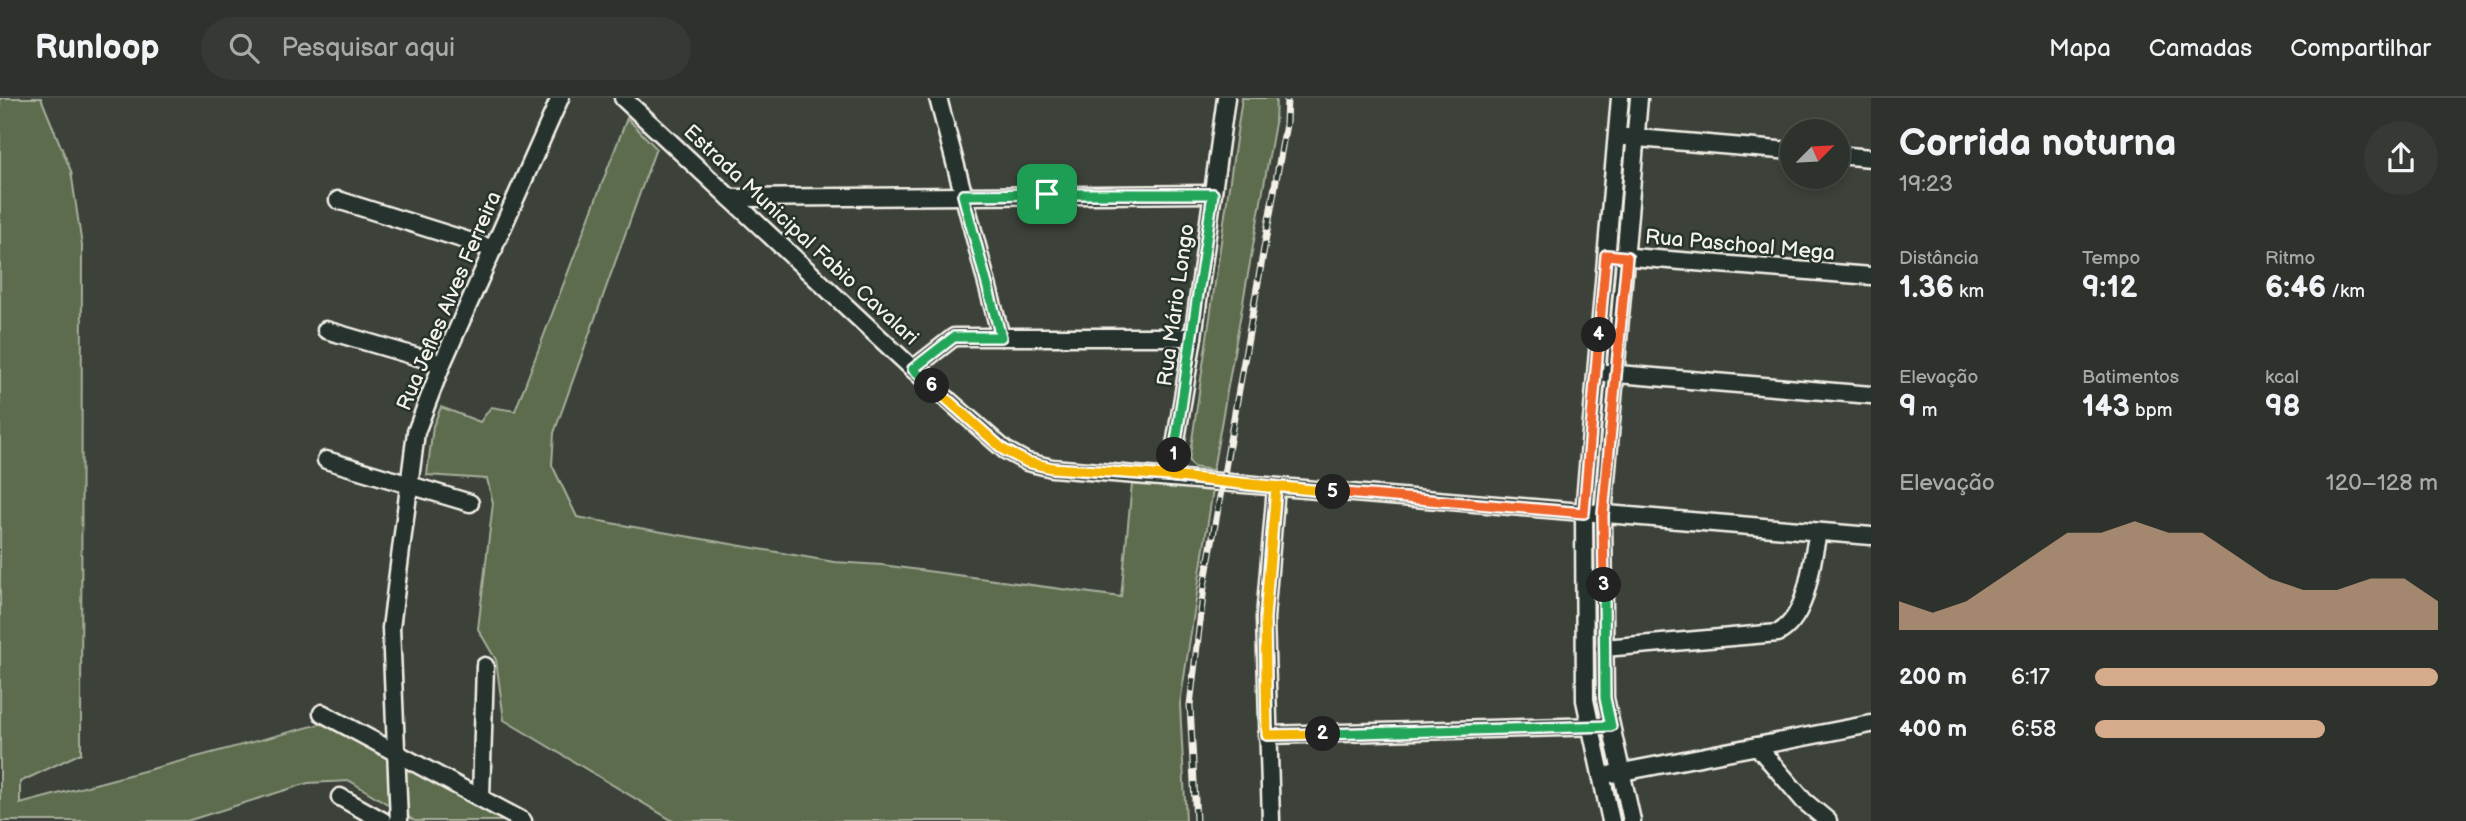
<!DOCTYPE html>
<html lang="pt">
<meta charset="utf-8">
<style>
body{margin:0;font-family:"Balsamiq Sans",sans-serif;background:#353a34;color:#f1f3f6;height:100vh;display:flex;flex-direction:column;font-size:26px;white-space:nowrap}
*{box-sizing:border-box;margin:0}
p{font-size:23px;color:#a7aaa9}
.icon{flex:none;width:38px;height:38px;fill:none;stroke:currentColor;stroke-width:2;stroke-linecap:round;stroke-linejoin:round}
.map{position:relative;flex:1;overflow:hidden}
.side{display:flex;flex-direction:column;background:#2d322c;width:595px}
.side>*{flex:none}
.needle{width:46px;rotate:66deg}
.tools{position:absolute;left:1780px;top:21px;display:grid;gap:14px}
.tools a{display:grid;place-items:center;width:70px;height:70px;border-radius:50%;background:#2d322c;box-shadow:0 4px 10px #0003,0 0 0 2px #484d48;font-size:35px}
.pin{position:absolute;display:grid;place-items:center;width:60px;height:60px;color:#fff;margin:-30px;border-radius:14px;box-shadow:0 4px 10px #0006}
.km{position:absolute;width:35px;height:35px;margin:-18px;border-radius:50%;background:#222;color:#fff;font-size:19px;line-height:35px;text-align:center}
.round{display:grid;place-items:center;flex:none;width:74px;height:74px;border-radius:37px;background:#353a34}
.headline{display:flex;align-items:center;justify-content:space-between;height:119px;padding:0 28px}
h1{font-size:38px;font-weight:700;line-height:52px}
.metrics{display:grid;grid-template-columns:repeat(3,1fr);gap:10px;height:119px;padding:7px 28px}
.metrics div{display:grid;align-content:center}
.metrics b{font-size:30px;font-weight:700}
.metrics small{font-size:19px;font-weight:400}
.metrics p{font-size:19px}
.chart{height:196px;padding:14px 28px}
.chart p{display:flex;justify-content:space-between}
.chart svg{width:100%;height:126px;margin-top:7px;fill:#d6ab8b;opacity:.7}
ul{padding:0 28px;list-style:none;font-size:23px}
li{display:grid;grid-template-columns:112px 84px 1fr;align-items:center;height:52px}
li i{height:18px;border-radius:9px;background:#d6ab8b}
header{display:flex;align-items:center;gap:42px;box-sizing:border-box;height:98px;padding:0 35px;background:#2d322c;border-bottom:2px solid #484d48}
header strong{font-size:33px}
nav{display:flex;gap:38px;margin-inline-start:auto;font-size:24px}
.search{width:490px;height:63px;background:#353a34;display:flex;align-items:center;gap:18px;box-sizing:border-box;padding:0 24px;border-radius:38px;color:#a7aaa9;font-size:26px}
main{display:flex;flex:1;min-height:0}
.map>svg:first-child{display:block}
.green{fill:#5c6c4e;stroke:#a8ae9b;stroke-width:2}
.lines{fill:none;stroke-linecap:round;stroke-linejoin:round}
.minor-casing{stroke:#f4f1e8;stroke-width:21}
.minor{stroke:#26332d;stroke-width:16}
.rail-casing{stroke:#f4f1e8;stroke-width:7}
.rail{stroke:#26332d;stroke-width:4.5;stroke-dasharray:13;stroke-linecap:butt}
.split-1-casing{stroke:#fff;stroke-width:14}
.split-2-casing{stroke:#fff;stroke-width:14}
.split-3-casing{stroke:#fff;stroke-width:14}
.split-4-casing{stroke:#fff;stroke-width:14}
.split-5-casing{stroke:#fff;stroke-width:14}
.split-6-casing{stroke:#fff;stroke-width:14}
.split-7-casing{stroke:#fff;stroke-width:14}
.split-1{stroke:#22a559;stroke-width:9}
.split-2{stroke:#f5b400;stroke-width:9}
.split-3{stroke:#22a559;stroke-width:9}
.split-4{stroke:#f0652b;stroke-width:9}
.split-5{stroke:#f0652b;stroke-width:9}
.split-6{stroke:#f5b400;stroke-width:9}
.split-7{stroke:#22a559;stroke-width:9}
.labels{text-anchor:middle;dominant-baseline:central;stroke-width:5;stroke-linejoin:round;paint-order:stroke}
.street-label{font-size:21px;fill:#f4f1e8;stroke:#26332d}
</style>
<header>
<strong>Runloop</strong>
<div class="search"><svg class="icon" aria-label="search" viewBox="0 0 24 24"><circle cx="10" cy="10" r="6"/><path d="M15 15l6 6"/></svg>Pesquisar aqui</div>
<nav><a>Mapa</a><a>Camadas</a><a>Compartilhar</a></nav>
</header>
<main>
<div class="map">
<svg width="1871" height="723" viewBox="0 0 1871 723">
<rect width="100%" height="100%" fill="#3c423a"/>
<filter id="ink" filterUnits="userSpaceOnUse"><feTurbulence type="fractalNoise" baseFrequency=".0143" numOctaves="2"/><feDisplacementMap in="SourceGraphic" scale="14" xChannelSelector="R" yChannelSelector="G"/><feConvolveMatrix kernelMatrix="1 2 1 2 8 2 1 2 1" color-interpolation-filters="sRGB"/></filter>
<g filter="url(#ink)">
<g class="green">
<path d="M 0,0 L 41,0 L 71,73 L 82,148 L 81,655 L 20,684 L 20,706 L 324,625 L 509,723 L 415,723 L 350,683 L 308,685 L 187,723 L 0,723 Z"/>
<path d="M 1242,0 L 1276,0 L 1275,25 L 1213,372 L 1193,369 L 1189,363 Z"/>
<path d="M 627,20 L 656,50 L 554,335 L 552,367 L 577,419 L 834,464 L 882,467 L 1121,499 L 1132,386 L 1213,391 L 1180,606 L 1186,723 L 673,723 L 504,622 L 496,562 L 478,531 L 493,405 L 487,381 L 427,377 L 433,328 L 441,309 L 480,324 L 491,309 L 515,313 Z"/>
</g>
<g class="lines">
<defs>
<g id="minor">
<path d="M 623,0 L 913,271 L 1005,352 L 1027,364 L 1052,370 L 1871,438"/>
<path d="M 938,0 L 1001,239"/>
<path d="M 1626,39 L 1792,53"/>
<path d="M 1838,57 L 1871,60"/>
<path d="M 730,100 L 1213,96"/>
<path d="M 338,102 L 494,151"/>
<path d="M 1619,158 L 1871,178"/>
<path d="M 326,232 L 442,266"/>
<path d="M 913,271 L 954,239 L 1193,239"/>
<path d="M 1606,275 L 1871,297"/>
<path d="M 326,362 L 470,405"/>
<path d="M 1170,378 L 1193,239 L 1226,0"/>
<path d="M 1604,550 L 1778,535 C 1809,518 1810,467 1818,435"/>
<path d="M 322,615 L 523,723"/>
<path d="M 1267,637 L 1602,628"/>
<path d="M 1757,648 L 1804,703 L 1828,723"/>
<path d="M 1612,676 L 1871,626"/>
<path d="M 340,699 L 383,723"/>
<path d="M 481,699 L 485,568"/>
<path d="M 399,723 L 391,530 L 416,334 L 442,266 L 560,0"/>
<path d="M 1271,723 L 1265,520 L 1276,390"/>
<path d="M 1611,723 L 1585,602 L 1584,415 L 1620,0"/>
<path d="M 1632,723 L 1605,600 L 1603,417 L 1639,0"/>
</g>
</defs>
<use href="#minor" class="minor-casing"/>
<use href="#minor" class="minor"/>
<defs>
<path id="rail" d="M 1196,723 L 1190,607 L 1204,489 L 1286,26 L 1287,0"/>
</defs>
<use href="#rail" class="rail-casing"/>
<use href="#rail" class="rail"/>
</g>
</g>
<g class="lines" filter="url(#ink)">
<defs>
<path id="split-1" d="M 1047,96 L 1213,96 L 1174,357"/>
<path id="split-2" d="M 1174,357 L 1170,378 L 1276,390 L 1265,520 L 1267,637 L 1323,636"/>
<path id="split-3" d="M 1323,636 L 1611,628 L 1605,600 L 1604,487"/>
<path id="split-4" d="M 1599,237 L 1606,157 L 1627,159 L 1603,417 L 1604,487"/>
<path id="split-5" d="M 1333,394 L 1584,415 L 1599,237"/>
<path id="split-6" d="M 932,288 L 1004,352 L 1027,364 L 1052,370 L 1170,378 L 1333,394"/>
<path id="split-7" d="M 932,288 L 913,271 L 954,239 L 1001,239 L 963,97 L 1047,96"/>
</defs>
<use href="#split-1" class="split-1-casing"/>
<use href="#split-2" class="split-2-casing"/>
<use href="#split-3" class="split-3-casing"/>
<use href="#split-4" class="split-4-casing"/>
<use href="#split-5" class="split-5-casing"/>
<use href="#split-6" class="split-6-casing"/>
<use href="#split-7" class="split-7-casing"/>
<use href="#split-1" class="split-1"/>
<use href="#split-2" class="split-2"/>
<use href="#split-3" class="split-3"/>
<use href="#split-4" class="split-4"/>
<use href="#split-5" class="split-5"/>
<use href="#split-6" class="split-6"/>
<use href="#split-7" class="split-7"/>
</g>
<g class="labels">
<g class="street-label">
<text transform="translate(801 137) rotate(43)">Estrada Municipal Fabio Cavalari</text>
<text transform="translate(1740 147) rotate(5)">Rua Paschoal Mega</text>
<text transform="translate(449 203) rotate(-67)">Rua Jefles Alves Ferreira</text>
<text transform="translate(1176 207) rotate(-82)">Rua Mário Longo</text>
</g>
</g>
</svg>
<div class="tools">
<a><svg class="needle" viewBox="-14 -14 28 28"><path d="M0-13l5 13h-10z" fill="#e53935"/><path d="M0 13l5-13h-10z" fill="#a7aaa9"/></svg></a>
</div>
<div class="pin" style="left:1047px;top:96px;background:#1e9e55"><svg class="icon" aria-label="arrive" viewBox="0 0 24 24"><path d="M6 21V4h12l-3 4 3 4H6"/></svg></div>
<b class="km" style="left:1174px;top:357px">1</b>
<b class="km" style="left:1323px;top:636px">2</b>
<b class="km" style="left:1604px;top:487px">3</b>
<b class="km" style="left:1599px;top:237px">4</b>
<b class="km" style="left:1333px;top:394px">5</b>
<b class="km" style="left:932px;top:288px">6</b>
</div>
<section class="side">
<div class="headline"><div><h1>Corrida noturna</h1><p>19:23</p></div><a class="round"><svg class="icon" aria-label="share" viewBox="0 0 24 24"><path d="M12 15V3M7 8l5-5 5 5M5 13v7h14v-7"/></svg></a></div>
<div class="metrics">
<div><p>Distância</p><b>1.36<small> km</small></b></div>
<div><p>Tempo</p><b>9:12</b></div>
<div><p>Ritmo</p><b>6:46<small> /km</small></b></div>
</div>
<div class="metrics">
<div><p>Elevação</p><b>9<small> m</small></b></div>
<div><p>Batimentos</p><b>143<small> bpm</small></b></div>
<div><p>kcal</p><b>98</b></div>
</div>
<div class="chart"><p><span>Elevação</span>120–128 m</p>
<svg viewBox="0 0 160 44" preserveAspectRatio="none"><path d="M0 44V34L10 38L20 34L30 26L40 18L50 10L60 10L70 6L80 10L90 10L100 18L110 26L120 30L130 30L140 26L150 26L160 34V44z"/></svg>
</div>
<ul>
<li><b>200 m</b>6:17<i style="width:100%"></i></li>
<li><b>400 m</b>6:58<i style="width:67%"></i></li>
</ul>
</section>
</main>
